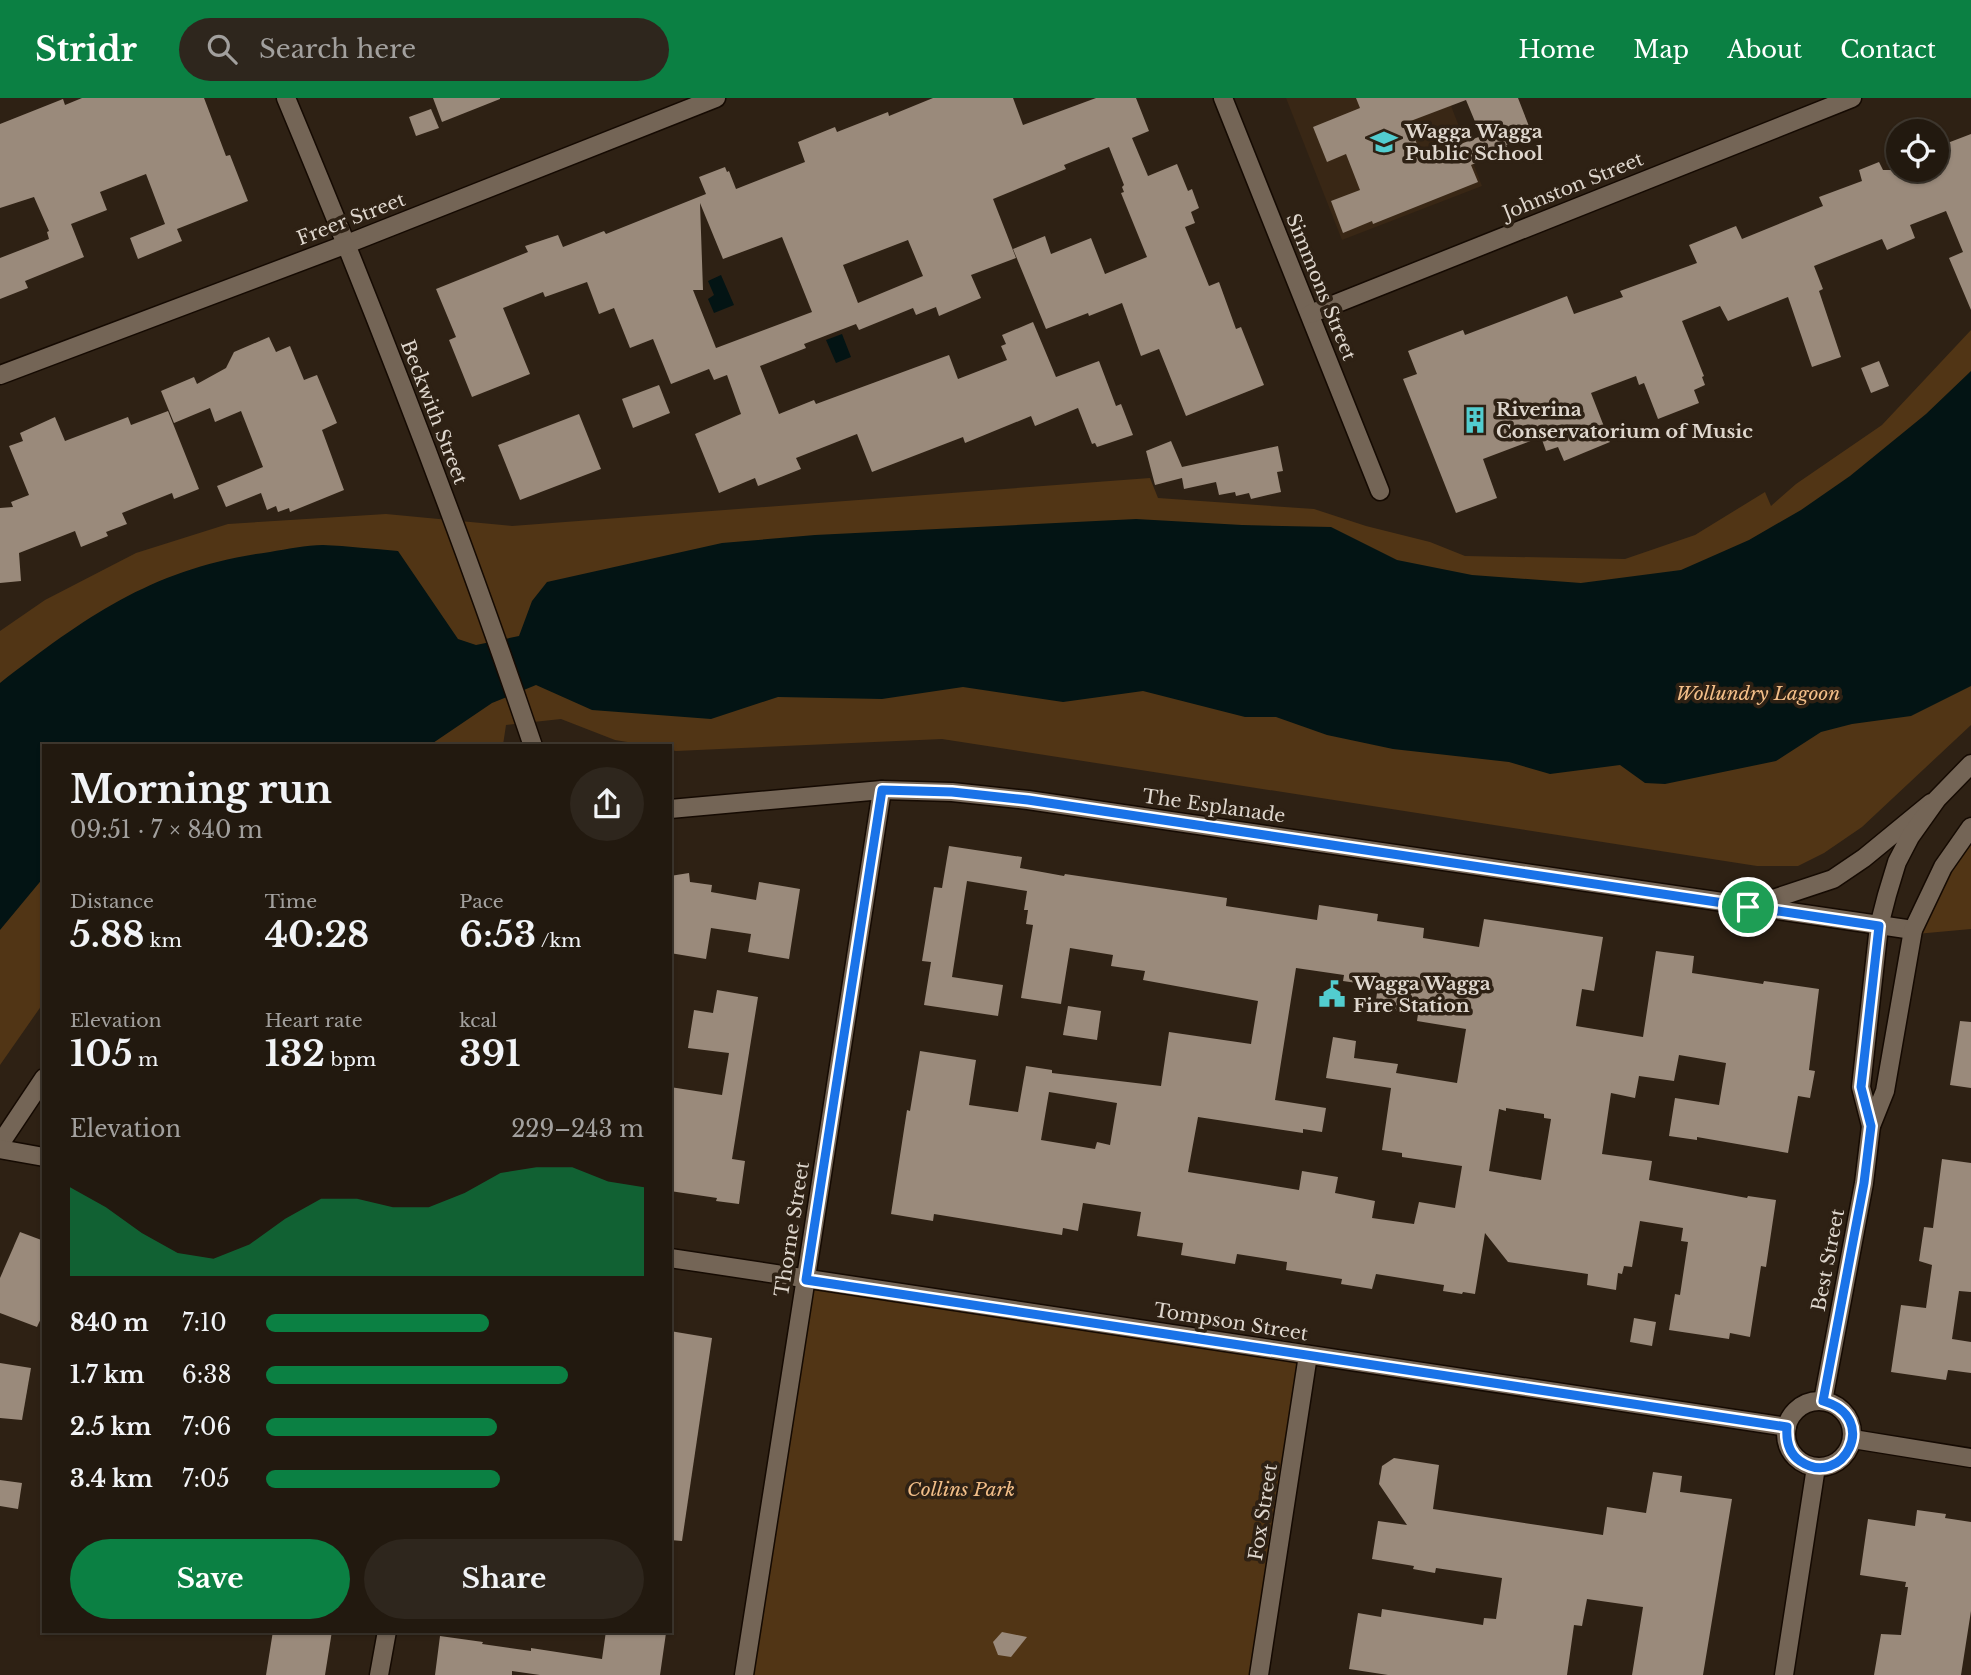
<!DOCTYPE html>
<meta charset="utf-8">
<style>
body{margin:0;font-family:"Libre Baskerville",serif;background:#2e261d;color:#f1f3f6;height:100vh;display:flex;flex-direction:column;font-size:26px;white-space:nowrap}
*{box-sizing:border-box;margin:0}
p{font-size:23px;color:#a2a09e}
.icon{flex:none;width:38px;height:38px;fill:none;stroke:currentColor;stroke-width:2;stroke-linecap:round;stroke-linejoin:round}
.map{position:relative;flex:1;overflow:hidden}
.details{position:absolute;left:42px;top:646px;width:630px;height:889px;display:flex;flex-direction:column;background:#22190f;border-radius:0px;box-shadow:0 2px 5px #0004,0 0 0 2px #3f382f}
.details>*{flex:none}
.buttons{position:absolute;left:1886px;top:21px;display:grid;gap:14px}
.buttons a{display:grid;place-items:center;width:63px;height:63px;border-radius:50%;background:#22190f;box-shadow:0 2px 5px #0004,0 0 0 2px #3f382f;font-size:35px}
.pin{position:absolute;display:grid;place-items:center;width:60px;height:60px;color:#fff;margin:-30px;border:4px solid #fff;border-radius:50%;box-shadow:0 2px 7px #0007}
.round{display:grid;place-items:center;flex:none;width:74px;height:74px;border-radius:37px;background:#2e261d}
.overview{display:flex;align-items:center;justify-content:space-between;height:119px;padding:0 28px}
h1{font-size:38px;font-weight:800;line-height:52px}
.stats{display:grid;grid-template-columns:repeat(3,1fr);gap:10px;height:119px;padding:7px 28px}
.stats div{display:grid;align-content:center}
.stats b{font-size:35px;font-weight:800}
.stats small{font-size:19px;font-weight:400}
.stats p{font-size:19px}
.chart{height:196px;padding:14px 28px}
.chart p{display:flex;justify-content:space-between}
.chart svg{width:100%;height:126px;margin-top:7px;fill:#0b8043;opacity:.7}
.action{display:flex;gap:14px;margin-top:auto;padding:14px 28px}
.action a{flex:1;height:80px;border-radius:42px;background:#0b8043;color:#fff;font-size:28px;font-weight:800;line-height:80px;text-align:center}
.action a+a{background:#2e261d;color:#f1f3f6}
ul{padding:0 28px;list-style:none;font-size:23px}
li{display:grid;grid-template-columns:112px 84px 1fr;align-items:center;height:52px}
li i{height:18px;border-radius:9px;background:#0b8043}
header{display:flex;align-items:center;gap:42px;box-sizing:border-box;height:98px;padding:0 35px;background:#0b8043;color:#fff}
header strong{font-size:33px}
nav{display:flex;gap:38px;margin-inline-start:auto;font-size:24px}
.search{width:490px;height:63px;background:#2e261d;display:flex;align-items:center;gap:18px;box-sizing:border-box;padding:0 24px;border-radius:38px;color:#a2a09e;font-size:26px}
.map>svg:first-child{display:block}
.built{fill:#392715}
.green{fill:#513515}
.water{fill:#031414}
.building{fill:#9a8a7b;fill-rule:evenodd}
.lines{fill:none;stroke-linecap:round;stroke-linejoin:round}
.minor-casing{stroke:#150a02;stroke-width:21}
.tertiary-casing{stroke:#150a02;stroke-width:21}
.minor{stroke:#746556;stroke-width:18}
.tertiary{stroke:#746556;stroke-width:18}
.route-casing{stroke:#fff;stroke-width:14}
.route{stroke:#1a73e8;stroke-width:9}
.labels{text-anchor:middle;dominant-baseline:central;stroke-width:7;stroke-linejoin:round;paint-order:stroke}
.poi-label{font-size:19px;font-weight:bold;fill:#ded6cd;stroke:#2e2114;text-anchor:start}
.street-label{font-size:19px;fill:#ded6cd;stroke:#2e2114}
.park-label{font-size:19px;font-style:italic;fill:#f2be88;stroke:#2e2114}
</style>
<header>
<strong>Stridr</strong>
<div class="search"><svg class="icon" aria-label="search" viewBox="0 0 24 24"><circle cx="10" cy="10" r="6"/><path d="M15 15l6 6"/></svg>Search here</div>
<nav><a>Home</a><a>Map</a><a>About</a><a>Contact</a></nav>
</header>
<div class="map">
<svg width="1971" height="1577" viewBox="0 0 1971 1577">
<rect width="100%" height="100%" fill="#2e2114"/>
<path class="built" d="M 1286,0 L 1448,0 L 1482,88 L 1342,142 Z"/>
<g class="green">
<path d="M 1971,232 L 1971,627 L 1862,729 L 1824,755 L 1798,768 L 1757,768 L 942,641 L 676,653 L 670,652 L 670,648 L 646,647 L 615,642 L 561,621 L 506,627 L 503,647 L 44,648 L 44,904 L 0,967 L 0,533 L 45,502 L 136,455 L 228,426 L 386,416 L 512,428 L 1150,380 L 1158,400 L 1314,411 L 1366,428 L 1430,444 L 1465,458 L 1625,461 L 1695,437 L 1765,394 L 1771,408 L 1796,386 L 1882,327 Z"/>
<path d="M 1971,735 L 1971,831 L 1916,836 Z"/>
<path d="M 806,1182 L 1308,1257 L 1259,1577 L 744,1577 Z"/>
</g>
<g class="water">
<path d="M 721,177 L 734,207 L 714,215 L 708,201 L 714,197 L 708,183 Z"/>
<path d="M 842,236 L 851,259 L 836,265 L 826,242 Z"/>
<path d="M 1971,273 L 1971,588 L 1911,618 L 1852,626 L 1821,634 L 1776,663 L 1665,686 L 1645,685 L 1620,667 L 1550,676 L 1509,664 L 1393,651 L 1327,637 L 1276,619 L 1245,619 L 1143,593 L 1063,604 L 963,589 L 882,601 L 778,599 L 711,621 L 592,612 L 536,587 L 492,605 L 430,647 L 44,648 L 44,779 L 0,832 L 0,585 C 89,516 156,469 270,454 C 287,451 306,447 323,447 C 348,448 373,451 398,453 L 458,541 L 476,547 L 519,538 L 532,503 L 547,484 L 722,445 L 815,437 L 1136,421 L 1242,427 L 1331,429 L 1397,462 L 1472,477 L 1581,485 L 1681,472 L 1749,442 L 1801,412 L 1850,378 L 1926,316 Z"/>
</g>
<g class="building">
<path d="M 82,0 L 204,0 L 226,58 L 230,57 L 248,103 L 177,131 L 182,143 L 138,161 L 130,140 L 165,126 L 146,76 L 100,94 L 107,112 L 71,126 L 84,159 L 25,183 L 28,190 L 0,201 L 0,160 L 49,141 L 47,134 L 49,133 L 34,99 L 0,110 L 0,26 L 63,1 L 65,7 Z"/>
<path d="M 433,0 L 500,0 L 500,1 L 442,24 Z"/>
<path d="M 933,0 L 1013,0 L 1023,27 L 1096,0 L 1136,0 L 1149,33 L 1132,40 L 1148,78 L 1177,66 L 1188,93 L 1192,91 L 1199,110 L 1191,114 L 1195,125 L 1185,129 L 1209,188 L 1219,184 L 1236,231 L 1241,229 L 1264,287 L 1186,318 L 1159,251 L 1141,258 L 1122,205 L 1089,218 L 1088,215 L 1046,231 L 1013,151 L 1045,138 L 1051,156 L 1091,140 L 1105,176 L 1147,159 L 1121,95 L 1124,94 L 1122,89 L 1124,87 L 1109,49 L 1064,67 L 1066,71 L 993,101 L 1016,160 L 971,177 L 981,200 L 939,218 L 936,209 L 916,217 L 913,210 L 859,232 L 856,226 L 804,246 L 806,250 L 760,268 L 779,316 L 814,302 L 816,306 L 949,257 L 958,281 L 1007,262 L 1001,248 L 1006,246 L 1002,237 L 1033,224 L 1056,279 L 1099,263 L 1116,308 L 1121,306 L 1133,337 L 1097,349 L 1095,345 L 1092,346 L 1078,310 L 1035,328 L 1031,318 L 965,345 L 963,339 L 872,374 L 857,336 L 796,360 L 801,371 L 758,388 L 755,380 L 719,395 L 695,336 L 741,316 L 727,277 L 714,282 L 709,271 L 671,286 L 653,241 L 630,250 L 614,210 L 599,216 L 587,184 L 545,199 L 543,194 L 503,210 L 530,276 L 472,299 L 449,242 L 456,239 L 436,191 L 528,154 L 525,148 L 558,137 L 563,149 L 604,133 L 606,136 L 706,96 L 699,79 L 725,69 L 727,74 L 729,73 L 736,91 L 805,64 L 798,44 L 835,29 L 837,34 L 888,14 L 889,18 ZM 700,105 L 723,161 L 782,139 L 812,214 L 716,250 L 693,192 L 703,192 ZM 908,142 L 923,178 L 858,205 L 843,167 Z"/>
<path d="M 1356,0 L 1518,0 L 1532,36 L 1506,47 L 1508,51 L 1471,67 L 1478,84 L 1373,126 L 1372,123 L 1343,135 L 1331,103 L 1360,92 L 1346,56 L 1327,64 L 1313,29 L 1360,10 ZM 1466,2 L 1481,38 L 1423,61 L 1408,24 Z"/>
<path d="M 431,11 L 439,30 L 416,38 L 409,19 Z"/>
<path d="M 1971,36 L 1971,212 L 1949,160 L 1963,154 L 1946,113 L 1910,127 L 1915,140 L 1887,152 L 1882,141 L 1814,168 L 1823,191 L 1819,193 L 1841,259 L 1812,269 L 1788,199 L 1728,223 L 1720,208 L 1682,223 L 1704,278 L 1702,279 L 1705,287 L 1694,292 L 1699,305 L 1658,321 L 1644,285 L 1639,287 L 1636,278 L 1591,295 L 1610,344 L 1564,363 L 1558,349 L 1546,353 L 1541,339 L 1483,361 L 1497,400 L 1456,415 L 1403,281 L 1417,276 L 1408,253 L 1463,232 L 1465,237 L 1567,198 L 1574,216 L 1623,199 L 1620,193 L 1697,165 L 1689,147 L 1736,128 L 1742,141 L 1823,108 L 1819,99 L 1862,83 L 1859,72 L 1879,64 L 1883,72 L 1937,72 L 1937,49 Z"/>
<path d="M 269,239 L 276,254 L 290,248 L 304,282 L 317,277 L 337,325 L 322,332 L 344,392 L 290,414 L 289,410 L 278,414 L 276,408 L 267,412 L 261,395 L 226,409 L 217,388 L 263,369 L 241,313 L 215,324 L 210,310 L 174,325 L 161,293 L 194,279 L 197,286 L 226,270 L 234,254 Z"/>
<path d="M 1879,263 L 1889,288 L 1871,295 L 1861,270 Z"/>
<path d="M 659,287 L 670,315 L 633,330 L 622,301 Z"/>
<path d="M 168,313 L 199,391 L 174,401 L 172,395 L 122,415 L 127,426 L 106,434 L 108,438 L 81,449 L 75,433 L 19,455 L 21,483 L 0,485 L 0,410 L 13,409 L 11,404 L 29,397 L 9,348 L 23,343 L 20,335 L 55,319 L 65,343 L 128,319 L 131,327 Z"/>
<path d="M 579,316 L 601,371 L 520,402 L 498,347 Z"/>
<path d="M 1171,343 L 1182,369 L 1278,348 L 1283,373 L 1277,374 L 1281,394 L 1251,401 L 1249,395 L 1236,398 L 1235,394 L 1219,397 L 1216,384 L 1184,391 L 1182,380 L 1155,387 L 1146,353 Z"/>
<path d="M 949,748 L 1022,759 L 1020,770 L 1064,778 L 1065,776 L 1227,800 L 1226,808 L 1317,822 L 1319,807 L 1378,816 L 1377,823 L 1424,830 L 1423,840 L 1479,849 L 1484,821 L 1603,839 L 1594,893 L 1582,891 L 1576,928 L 1643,939 L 1656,853 L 1694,858 L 1692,875 L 1763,886 L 1764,883 L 1819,891 L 1809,972 L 1815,973 L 1810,1000 L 1798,998 L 1788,1055 L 1697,1039 L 1697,1042 L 1669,1038 L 1675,1000 L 1719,1007 L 1726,965 L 1679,957 L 1674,983 L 1639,978 L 1635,1000 L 1611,995 L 1602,1056 L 1652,1063 L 1649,1082 L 1747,1100 L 1748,1098 L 1776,1102 L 1766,1169 L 1761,1168 L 1750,1239 L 1730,1235 L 1729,1241 L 1669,1232 L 1675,1196 L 1680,1197 L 1688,1144 L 1681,1143 L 1683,1130 L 1640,1123 L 1632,1169 L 1624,1168 L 1622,1176 L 1618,1175 L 1616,1192 L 1587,1187 L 1588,1176 L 1508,1164 L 1485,1135 L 1475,1196 L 1463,1194 L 1462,1196 L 1443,1193 L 1444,1187 L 1376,1176 L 1372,1191 L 1341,1186 L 1342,1181 L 1286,1172 L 1287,1164 L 1237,1156 L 1235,1166 L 1181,1157 L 1183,1145 L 1137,1138 L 1141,1114 L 1083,1105 L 1078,1133 L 1063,1130 L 1062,1137 L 934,1116 L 933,1123 L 891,1116 L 907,1012 L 910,1013 L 920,953 L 976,962 L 969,1007 L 1018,1014 L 1026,968 L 1052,972 L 1052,975 L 1161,988 L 1169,934 L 1251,946 L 1258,903 L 1143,882 L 1145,873 L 1111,868 L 1113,857 L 1070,850 L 1061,906 L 1021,900 L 1033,827 L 1026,826 L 1028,812 L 1024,812 L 1027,793 L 967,783 L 952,879 L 1003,887 L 998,918 L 924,907 L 931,864 L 922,863 L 934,789 L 942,790 ZM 1296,870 L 1344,877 L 1343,883 L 1378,888 L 1375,909 L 1418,916 L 1417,923 L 1466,931 L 1457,985 L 1396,975 L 1398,966 L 1354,960 L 1356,943 L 1333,939 L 1326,980 L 1391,990 L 1382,1052 L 1402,1055 L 1402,1059 L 1462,1068 L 1455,1110 L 1419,1104 L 1414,1126 L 1372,1120 L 1375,1103 L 1335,1095 L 1338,1079 L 1302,1073 L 1299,1092 L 1188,1074 L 1198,1019 L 1303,1035 L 1303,1031 L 1322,1034 L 1326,1010 L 1275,1002 ZM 1049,994 L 1117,1005 L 1110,1047 L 1097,1044 L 1095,1051 L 1041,1042 ZM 1506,1010 L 1544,1016 L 1544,1020 L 1551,1021 L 1541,1082 L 1489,1073 L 1499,1011 L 1506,1013 Z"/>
<path d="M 689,775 L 690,784 L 712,787 L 711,794 L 756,802 L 759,784 L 800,791 L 789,861 L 748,854 L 751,836 L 711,830 L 706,861 L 670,855 L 670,778 Z"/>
<path d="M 717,892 L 758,899 L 732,1061 L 745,1063 L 739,1106 L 716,1103 L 717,1100 L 670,1093 L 670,989 L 722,997 L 729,955 L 688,950 L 694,912 L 713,915 Z"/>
<path d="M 1068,908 L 1101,913 L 1097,942 L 1063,937 Z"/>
<path d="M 1960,923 L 1971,924 L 1971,990 L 1950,987 Z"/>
<path d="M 1942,1061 L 1971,1065 L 1971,1194 L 1959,1193 L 1952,1241 L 1971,1244 L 1971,1275 L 1948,1272 L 1946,1282 L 1891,1274 L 1901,1207 L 1926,1210 L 1932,1167 L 1919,1163 L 1924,1129 L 1933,1130 Z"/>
<path d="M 20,1134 L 44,1143 L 44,1214 L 37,1229 L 0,1215 L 0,1180 Z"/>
<path d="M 1634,1220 L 1656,1224 L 1652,1248 L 1630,1244 Z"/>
<path d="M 670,1233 L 712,1240 L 682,1443 L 670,1442 Z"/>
<path d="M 0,1265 L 31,1270 L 22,1322 L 0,1320 Z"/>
<path d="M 1394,1360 L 1439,1367 L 1433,1411 L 1603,1437 L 1607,1409 L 1646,1415 L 1653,1374 L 1682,1378 L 1680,1394 L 1732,1401 L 1703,1577 L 1632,1577 L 1643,1509 L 1587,1501 L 1582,1528 L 1574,1527 L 1567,1577 L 1388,1577 L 1349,1571 L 1358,1515 L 1381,1519 L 1382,1511 L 1483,1527 L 1484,1520 L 1496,1521 L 1502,1480 L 1436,1470 L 1435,1475 L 1413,1471 L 1414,1468 L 1372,1461 L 1378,1423 L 1407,1427 L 1379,1386 L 1382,1368 Z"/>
<path d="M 0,1382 L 22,1385 L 18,1411 L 0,1408 Z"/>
<path d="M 1917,1412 L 1946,1416 L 1945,1420 L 1971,1424 L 1971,1513 L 1961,1577 L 1874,1577 L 1881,1536 L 1901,1537 L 1908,1489 L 1905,1489 L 1906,1484 L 1860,1477 L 1868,1421 L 1915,1428 Z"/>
<path d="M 273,1533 L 332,1533 L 325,1577 L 266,1577 Z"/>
<path d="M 606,1533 L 666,1535 L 660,1577 L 540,1577 L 512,1573 L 512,1577 L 435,1577 L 440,1538 L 483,1544 L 482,1546 L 531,1553 L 531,1550 L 602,1561 Z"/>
<path d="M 1002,1534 L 1027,1539 L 1011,1559 L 998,1557 L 993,1544 Z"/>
</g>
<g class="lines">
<defs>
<g id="minor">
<path d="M 286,0 C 375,213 459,429 533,648"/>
<path d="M 1223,0 L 1380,393"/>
<path d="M 1310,216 L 1852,0"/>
<path d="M 0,277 L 347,146 L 716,0"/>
<path d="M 670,711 L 882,692 L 952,694 L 1028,702 L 1913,832"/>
<path d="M 1755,807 L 1833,781 L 1864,760 L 1931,705"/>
<path d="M 0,1046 L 44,980"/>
<path d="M 0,1051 L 44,1059"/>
<path d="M 670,1160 L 1787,1329"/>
<path d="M 1853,1341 L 1971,1360"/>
<path d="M 379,1577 L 387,1533"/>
<path d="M 744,1577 L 882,692"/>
<path d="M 1259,1577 L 1308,1257"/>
</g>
<g id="tertiary">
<path d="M 1871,1028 L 1861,989 L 1879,828 L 1887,797 L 1897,764 L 1910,739 L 1937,701 L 1971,666"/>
<circle cx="1819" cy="1336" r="33"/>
<path d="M 1823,1303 L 1864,1085 L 1871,1028 L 1885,993 L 1913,832 L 1943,769 L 1971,729"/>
<path d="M 1784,1577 L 1816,1369"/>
</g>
</defs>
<use href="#minor" class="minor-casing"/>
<use href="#tertiary" class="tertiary-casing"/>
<use href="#minor" class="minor"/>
<use href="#tertiary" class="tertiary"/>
</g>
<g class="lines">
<defs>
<path id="route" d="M 882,692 L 952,694 L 1028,702 L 1879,828 L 1861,989 L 1871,1028 L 1864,1085 L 1823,1303 C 1881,1319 1843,1392 1800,1363 C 1788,1355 1786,1342 1787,1329 L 806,1182 Z"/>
</defs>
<use href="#route" class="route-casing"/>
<use href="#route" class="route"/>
</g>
<defs>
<symbol id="school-bare" viewBox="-9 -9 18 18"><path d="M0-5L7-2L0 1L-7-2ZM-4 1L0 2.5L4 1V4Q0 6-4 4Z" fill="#52cdcf" stroke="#2e2114" stroke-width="2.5" paint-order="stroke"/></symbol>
<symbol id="building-bare" viewBox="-9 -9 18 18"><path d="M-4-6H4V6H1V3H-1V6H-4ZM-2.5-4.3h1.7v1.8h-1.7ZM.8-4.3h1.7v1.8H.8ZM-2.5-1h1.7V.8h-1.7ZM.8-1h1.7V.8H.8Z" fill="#52cdcf" stroke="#2e2114" stroke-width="2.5" paint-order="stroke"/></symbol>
<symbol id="civic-bare" viewBox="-9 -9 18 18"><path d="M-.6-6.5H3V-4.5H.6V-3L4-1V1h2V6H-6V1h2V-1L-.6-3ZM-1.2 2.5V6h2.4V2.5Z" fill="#52cdcf" stroke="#2e2114" stroke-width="2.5" paint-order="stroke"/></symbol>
</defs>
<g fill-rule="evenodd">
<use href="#school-bare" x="1365" y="25" width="38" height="38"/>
<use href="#building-bare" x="1456" y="303" width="38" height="38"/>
<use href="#civic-bare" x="1313" y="877" width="38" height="38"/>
</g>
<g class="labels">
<g class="poi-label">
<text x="1405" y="33">Wagga Wagga<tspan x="1405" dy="22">Public School</tspan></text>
<text x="1496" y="311">Riverina<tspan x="1496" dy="22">Conservatorium of Music</tspan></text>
<text x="1353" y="885">Wagga Wagga<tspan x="1353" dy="22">Fire Station</tspan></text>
</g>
<g class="street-label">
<text transform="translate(1573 88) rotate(-22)">Johnston Street</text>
<text transform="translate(351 121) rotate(-21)">Freer Street</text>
<text transform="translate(1321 189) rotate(68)">Simmons Street</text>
<text transform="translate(434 314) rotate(69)">Beckwith Street</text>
<text transform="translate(1214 708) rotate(8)">The Esplanade</text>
<text transform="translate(792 1131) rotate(-81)">Thorne Street</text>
<text transform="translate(1828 1162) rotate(-79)">Best Street</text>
<text transform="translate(1231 1224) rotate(9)">Tompson Street</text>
<text transform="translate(1263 1414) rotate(-81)">Fox Street</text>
</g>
<g class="park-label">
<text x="1758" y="595">Wollundry Lagoon</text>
<text x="961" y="1391">Collins Park</text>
</g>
</g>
</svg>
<div class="buttons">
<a><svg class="icon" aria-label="locate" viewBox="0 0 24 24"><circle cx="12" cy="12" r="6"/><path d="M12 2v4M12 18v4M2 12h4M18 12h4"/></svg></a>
</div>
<div class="pin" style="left:1748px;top:809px;background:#1e9e55"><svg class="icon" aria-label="arrive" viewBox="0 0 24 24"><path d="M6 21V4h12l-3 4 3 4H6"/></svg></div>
<section class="details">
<div class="overview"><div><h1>Morning run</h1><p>09:51 · 7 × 840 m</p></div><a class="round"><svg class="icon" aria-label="share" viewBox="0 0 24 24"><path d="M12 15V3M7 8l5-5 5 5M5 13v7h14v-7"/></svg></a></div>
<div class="stats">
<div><p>Distance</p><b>5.88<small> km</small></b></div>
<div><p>Time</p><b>40:28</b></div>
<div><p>Pace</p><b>6:53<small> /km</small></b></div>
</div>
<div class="stats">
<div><p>Elevation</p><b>105<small> m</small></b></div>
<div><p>Heart rate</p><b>132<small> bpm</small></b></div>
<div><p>kcal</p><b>391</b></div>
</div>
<div class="chart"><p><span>Elevation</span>229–243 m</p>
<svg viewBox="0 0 160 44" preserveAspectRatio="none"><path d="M0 44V13L10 20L20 29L30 36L40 38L50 33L60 24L70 17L80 17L90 20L100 20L110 15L120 8L130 6L140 6L150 11L160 13V44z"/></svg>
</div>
<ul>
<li><b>840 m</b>7:10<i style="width:59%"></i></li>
<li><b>1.7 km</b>6:38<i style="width:80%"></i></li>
<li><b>2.5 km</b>7:06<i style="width:61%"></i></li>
<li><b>3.4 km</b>7:05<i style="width:62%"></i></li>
</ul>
<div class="action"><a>Save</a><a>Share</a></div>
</section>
</div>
